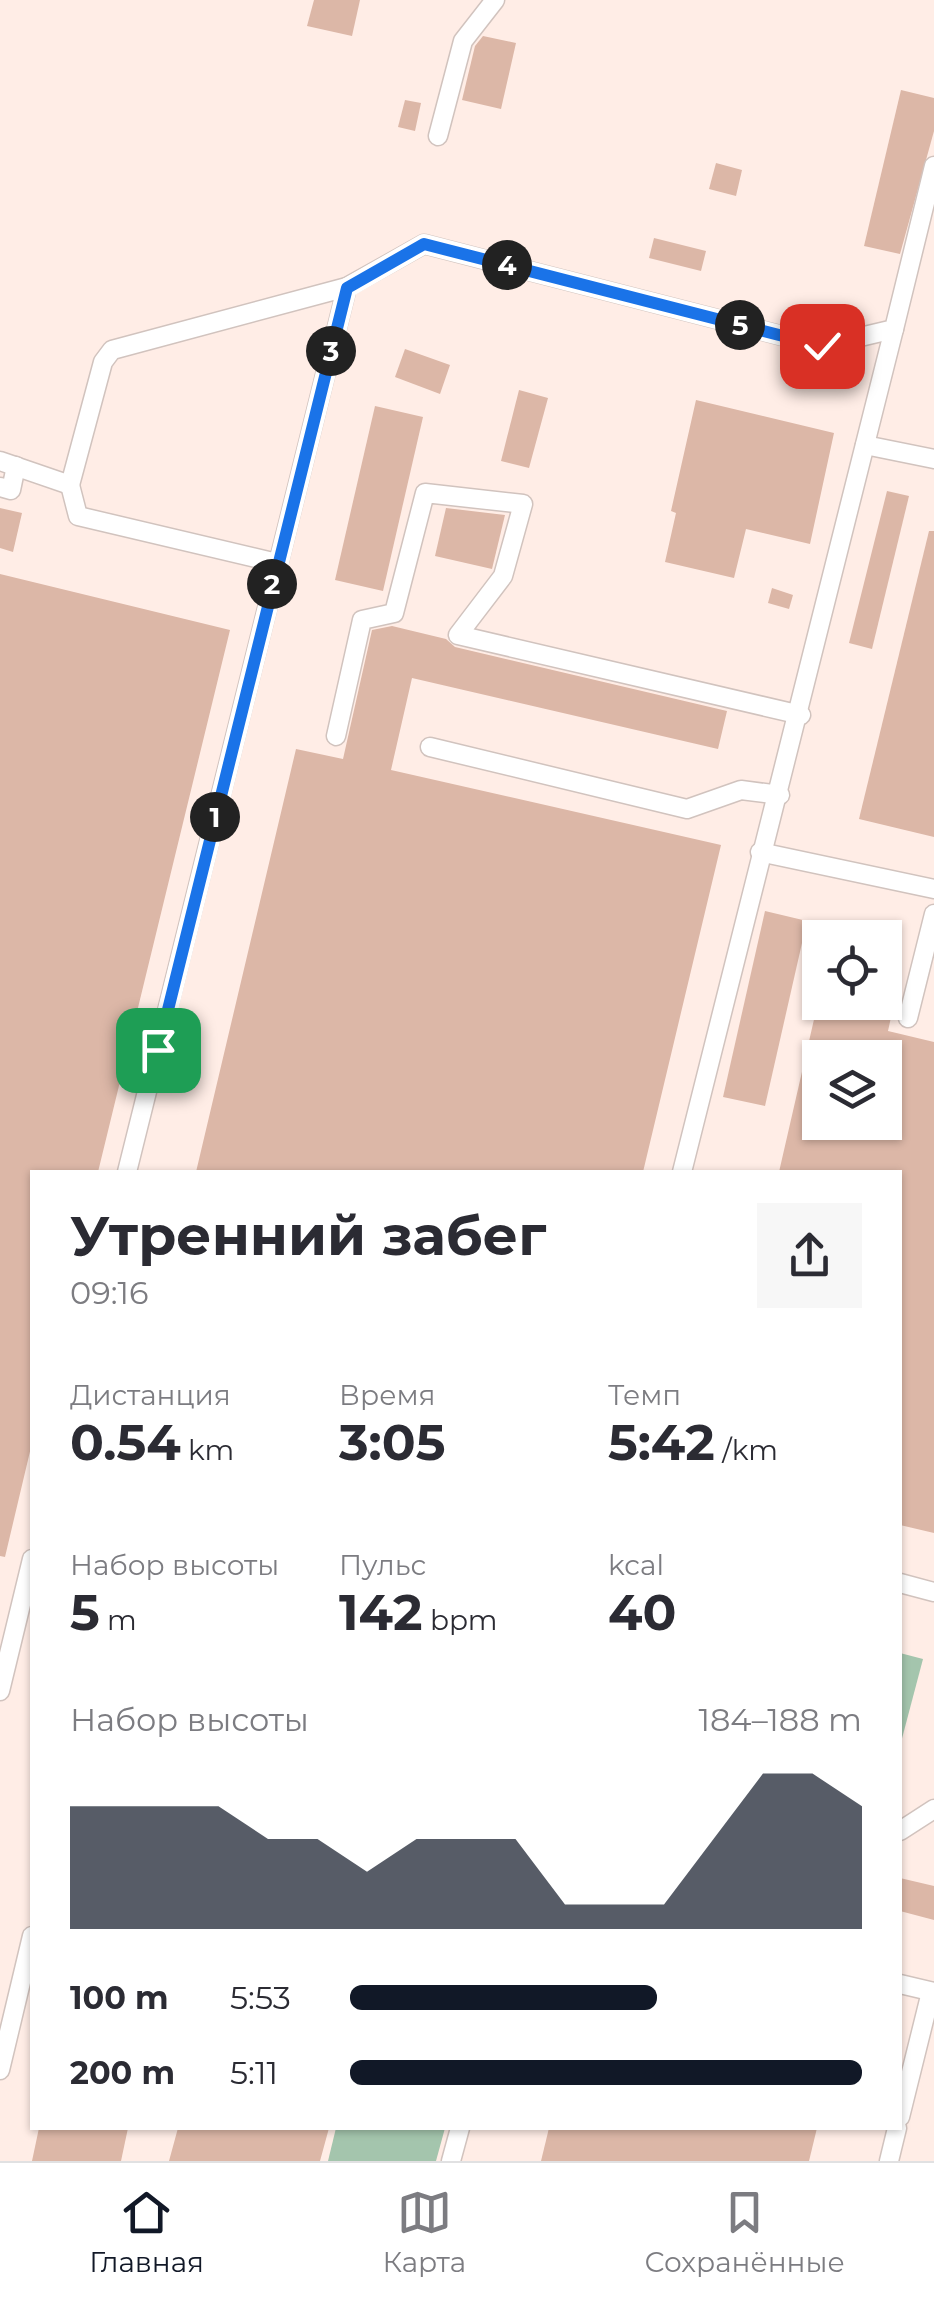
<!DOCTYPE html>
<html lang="ru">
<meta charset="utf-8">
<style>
body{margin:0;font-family:Montserrat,sans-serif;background:#f7f7f7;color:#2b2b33;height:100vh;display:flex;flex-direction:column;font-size:38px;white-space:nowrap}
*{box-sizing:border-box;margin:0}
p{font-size:32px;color:#7c7c81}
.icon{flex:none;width:55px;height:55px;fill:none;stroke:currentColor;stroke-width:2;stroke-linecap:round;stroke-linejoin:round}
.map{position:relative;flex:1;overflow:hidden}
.drawer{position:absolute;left:30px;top:1170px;width:872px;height:960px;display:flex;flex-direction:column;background:#fff;border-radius:0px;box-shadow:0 2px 8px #0004}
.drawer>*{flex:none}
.controls{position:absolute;left:802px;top:920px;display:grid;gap:20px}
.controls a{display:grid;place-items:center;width:100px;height:100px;border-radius:0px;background:#fff;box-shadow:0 2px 8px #0004;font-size:50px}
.pin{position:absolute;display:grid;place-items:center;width:85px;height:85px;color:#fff;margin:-42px;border-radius:20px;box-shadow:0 5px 15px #0006}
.km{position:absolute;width:50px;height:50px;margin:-25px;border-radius:50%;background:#222;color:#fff;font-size:28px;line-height:50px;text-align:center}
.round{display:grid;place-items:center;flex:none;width:105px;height:105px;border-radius:0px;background:#f7f7f7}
.headline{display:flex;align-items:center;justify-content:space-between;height:170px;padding:0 40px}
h1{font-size:55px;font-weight:700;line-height:75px}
.stats{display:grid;grid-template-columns:repeat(3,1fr);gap:15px;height:170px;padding:10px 40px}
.stats div{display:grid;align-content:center}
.stats b{font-size:50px;font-weight:700}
.stats small{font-size:28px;font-weight:400}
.stats p{font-size:28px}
.chart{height:280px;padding:20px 40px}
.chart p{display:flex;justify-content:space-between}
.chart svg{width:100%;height:180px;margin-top:10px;fill:#111827;opacity:.7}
ul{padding:0 40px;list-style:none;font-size:32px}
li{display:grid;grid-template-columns:160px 120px 1fr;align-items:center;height:75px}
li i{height:25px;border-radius:12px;background:#111827}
.menu{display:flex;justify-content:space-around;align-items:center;height:140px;border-top:2px solid #e1e1e2;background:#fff;font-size:28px;color:#7c7c81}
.menu a{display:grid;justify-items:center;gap:5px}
.menu .current{color:#111827}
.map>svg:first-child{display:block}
.built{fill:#ffede6;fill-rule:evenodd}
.forest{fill:#a4c5ad}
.building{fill:#dcb7a7;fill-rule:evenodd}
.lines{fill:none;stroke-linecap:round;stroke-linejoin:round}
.minor-casing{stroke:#d1c3be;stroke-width:21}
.minor{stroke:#fff;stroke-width:18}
.route-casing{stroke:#fff;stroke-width:20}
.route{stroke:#1a73e8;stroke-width:12}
</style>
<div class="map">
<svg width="934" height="2161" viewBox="0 0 934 2161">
<rect width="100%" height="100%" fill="#fff9f7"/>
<path class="built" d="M 0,0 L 934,0 L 934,2161 L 0,2161 ZM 820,938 L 885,938 L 885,1002 L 820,1002 ZM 820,1058 L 885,1058 L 885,1122 L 820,1122 ZM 32,1172 L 900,1172 L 900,2128 L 32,2128 Z"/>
<g class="forest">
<path d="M 900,1653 L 923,1659 L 900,1746 Z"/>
<path d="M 336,2128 L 445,2128 L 436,2161 L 328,2161 Z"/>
</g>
<g class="building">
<path d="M 314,0 L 360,0 L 352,36 L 307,26 Z"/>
<path d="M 483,36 L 516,43 L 501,109 L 462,100 L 475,46 Z"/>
<path d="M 901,90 L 934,98 L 934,131 L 900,254 L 864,246 Z"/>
<path d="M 405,100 L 421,103 L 415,131 L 398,127 Z"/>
<path d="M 716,163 L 742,170 L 736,196 L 709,189 Z"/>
<path d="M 654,238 L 706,251 L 701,271 L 649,258 Z"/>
<path d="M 405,349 L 450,365 L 440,394 L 395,377 Z"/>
<path d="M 519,390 L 548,398 L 529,468 L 501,461 Z"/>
<path d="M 696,400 L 834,433 L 810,544 L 746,529 L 734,578 L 665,562 L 676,513 L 671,511 Z"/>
<path d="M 375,406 L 423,417 L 383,591 L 335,580 Z"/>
<path d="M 887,491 L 909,496 L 872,649 L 849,643 Z"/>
<path d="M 0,508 L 22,513 L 13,552 L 0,548 Z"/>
<path d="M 446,508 L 505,515 L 492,569 L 435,556 Z"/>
<path d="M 929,531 L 934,531 L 934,837 L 859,819 Z"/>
<path d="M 0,574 L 230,630 L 98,1172 L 32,1172 L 32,1443 L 5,1557 L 0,1556 Z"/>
<path d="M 772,588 L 793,595 L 789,609 L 768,603 Z"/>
<path d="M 392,626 L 446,639 L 455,647 L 727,711 L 718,749 L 412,678 L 391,770 L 721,845 L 643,1172 L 196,1172 L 296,749 L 343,759 L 372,630 Z"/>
<path d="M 765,911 L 807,921 L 765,1106 L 723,1097 Z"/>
<path d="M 885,969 L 901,972 L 888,1031 L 934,1042 L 934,1533 L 900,1525 L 900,1172 L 779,1172 L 818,1002 L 885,1002 ZM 820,1058 L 885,1058 L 885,1122 L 820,1122 Z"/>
<path d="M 900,1878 L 934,1886 L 934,1920 L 900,1911 Z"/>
<path d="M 39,2128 L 128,2128 L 121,2161 L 32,2161 Z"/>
<path d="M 178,2128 L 329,2128 L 320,2161 L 169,2161 Z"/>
<path d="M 549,2128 L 817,2128 L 809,2161 L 541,2161 Z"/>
</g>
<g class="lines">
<defs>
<g id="minor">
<path d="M 438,136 L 463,41 L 495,0"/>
<path d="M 865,445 L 934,459"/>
<path d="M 0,461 L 70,485 L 103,362 L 112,350 L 347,287 L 424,244 L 822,346 L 894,329 L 934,166"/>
<path d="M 70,485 L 78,516 L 277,563"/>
<path d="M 0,487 L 11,490 L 16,466"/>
<path d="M 336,736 L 362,620 L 394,613 L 425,493 L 523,504 L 503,576 L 458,635 L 801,715"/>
<path d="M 430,747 L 687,809 L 741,790 L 780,795"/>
<path d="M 760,852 L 934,889"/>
<path d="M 908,1018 L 934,914"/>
<path d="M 127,1172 L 347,287"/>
<path d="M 682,1172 L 894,329"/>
<path d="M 900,1583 L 934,1592"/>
<path d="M 0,1691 L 32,1559"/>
<path d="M 900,1831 L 934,1809"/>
<path d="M 900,1984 L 934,1992"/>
<path d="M 0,2070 L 32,1936"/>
<path d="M 900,2117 L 931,1992"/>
<path d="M 451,2161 L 460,2128"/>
<path d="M 889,2161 L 897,2128"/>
</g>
</defs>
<use href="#minor" class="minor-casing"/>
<use href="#minor" class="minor"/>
</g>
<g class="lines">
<defs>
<path id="route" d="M 158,1050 L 347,288 L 424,244 L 822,346"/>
</defs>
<use href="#route" class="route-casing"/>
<use href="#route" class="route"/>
</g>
</svg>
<div class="controls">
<a><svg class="icon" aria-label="locate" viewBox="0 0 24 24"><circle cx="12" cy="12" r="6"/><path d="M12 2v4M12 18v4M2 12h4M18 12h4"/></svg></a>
<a><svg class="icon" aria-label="layers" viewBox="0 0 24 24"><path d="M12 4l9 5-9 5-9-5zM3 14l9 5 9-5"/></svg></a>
</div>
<div class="pin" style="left:158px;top:1050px;background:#1e9e55"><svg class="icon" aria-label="arrive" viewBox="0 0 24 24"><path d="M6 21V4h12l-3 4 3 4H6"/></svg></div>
<div class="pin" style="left:822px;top:346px;background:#d93025"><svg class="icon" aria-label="check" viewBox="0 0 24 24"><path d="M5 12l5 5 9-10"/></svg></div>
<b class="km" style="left:215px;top:817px">1</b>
<b class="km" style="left:272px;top:584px">2</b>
<b class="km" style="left:331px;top:351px">3</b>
<b class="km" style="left:507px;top:265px">4</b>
<b class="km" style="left:740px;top:325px">5</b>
<section class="drawer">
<div class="headline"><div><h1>Утренний забег</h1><p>09:16</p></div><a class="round"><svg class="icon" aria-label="share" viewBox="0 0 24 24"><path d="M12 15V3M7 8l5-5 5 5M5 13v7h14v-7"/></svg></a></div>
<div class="stats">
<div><p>Дистанция</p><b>0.54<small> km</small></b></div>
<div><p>Время</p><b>3:05</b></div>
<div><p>Темп</p><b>5:42<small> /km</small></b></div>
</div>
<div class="stats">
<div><p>Набор высоты</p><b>5<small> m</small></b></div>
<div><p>Пульс</p><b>142<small> bpm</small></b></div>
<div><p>kcal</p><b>40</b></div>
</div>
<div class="chart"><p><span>Набор высоты</span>184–188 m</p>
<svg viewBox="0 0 160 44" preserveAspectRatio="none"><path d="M0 44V14L10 14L20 14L30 14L40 22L50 22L60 30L70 22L80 22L90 22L100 38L110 38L120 38L130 22L140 6L150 6L160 14V44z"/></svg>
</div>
<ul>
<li><b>100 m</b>5:53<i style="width:60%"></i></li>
<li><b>200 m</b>5:11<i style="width:100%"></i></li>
</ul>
</section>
</div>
<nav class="menu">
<a class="current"><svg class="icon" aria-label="home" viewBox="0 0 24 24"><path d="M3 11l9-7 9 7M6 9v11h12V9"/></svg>Главная</a>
<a><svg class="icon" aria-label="map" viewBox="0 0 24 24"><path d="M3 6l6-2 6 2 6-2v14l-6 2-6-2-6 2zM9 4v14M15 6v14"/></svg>Карта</a>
<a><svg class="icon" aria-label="saved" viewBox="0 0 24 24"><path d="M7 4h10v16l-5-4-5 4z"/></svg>Сохранённые</a>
</nav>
